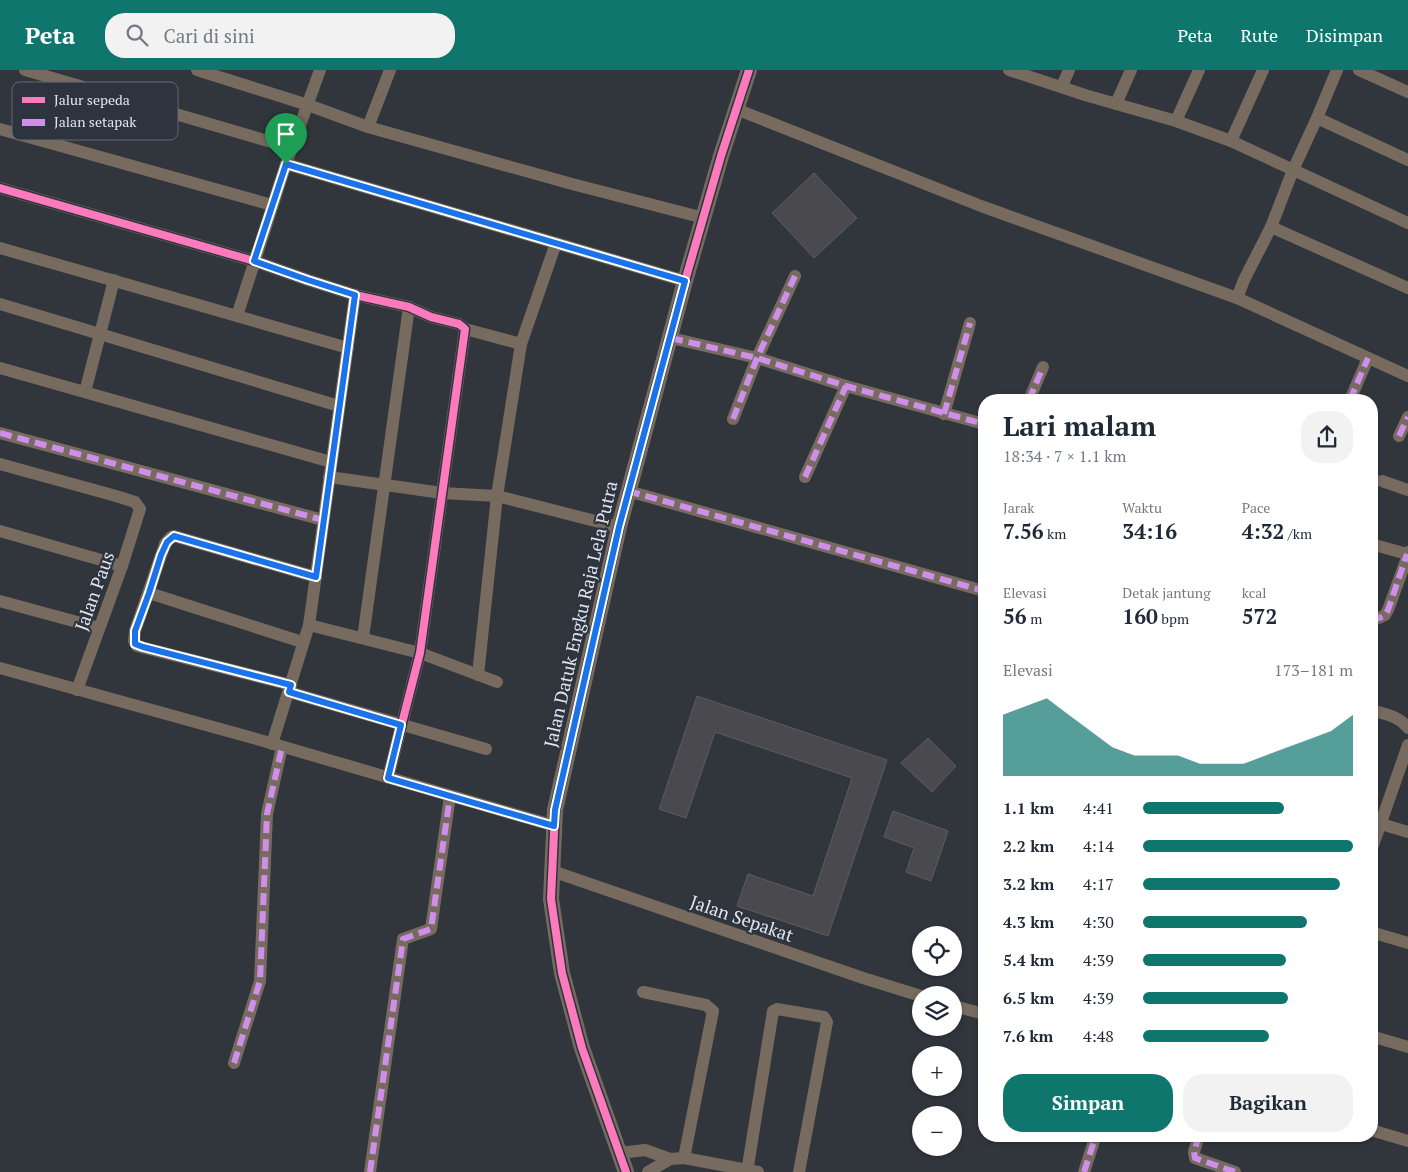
<!DOCTYPE html>
<html lang="id">
<meta charset="utf-8">
<style>
body{margin:0;font-family:"PT Serif",serif;background:#f2f2f3;color:#1f2937;height:100vh;display:flex;flex-direction:column;font-size:19px;white-space:nowrap}
*{box-sizing:border-box;margin:0}
p{font-size:16px;color:#747a83}
.icon{flex:none;width:28px;height:28px;fill:none;stroke:currentColor;stroke-width:2;stroke-linecap:round;stroke-linejoin:round}
.map{position:relative;flex:1;overflow:hidden}
.details{position:absolute;left:978px;top:324px;width:400px;height:748px;display:flex;flex-direction:column;background:#fff;border-radius:20px;box-shadow:0 1px 4px #0004}
.details>*{flex:none}
.tools{position:absolute;left:912px;top:856px;display:grid;gap:10px}
.tools a{display:grid;place-items:center;width:50px;height:50px;border-radius:50%;background:#fff;box-shadow:0 1px 4px #0004;font-size:25px}
.pin{position:absolute;display:grid;place-items:center;width:42px;height:42px;color:#fff;margin:-51px -21px;border-radius:50% 50% 50% 0;rotate:-45deg;box-shadow:0 0 5px #0007}
.pin .icon{rotate:45deg}
.round{display:grid;place-items:center;flex:none;width:52px;height:52px;border-radius:20px;background:#f2f2f3}
.overview{display:flex;align-items:center;justify-content:space-between;height:85px;padding:0 25px}
h1{font-size:28px;font-weight:600;line-height:38px}
.metrics{display:grid;grid-template-columns:repeat(3,1fr);gap:8px;height:85px;padding:5px 25px}
.metrics div{display:grid;align-content:center}
.metrics b{font-size:21px;font-weight:600}
.metrics small{font-size:14px;font-weight:400}
.metrics p{font-size:14px}
.chart{height:140px;padding:10px 25px}
.chart p{display:flex;justify-content:space-between}
.chart svg{width:100%;height:90px;margin-top:5px;fill:#0f766e;opacity:.7}
.action{display:flex;gap:10px;margin-top:auto;padding:10px 25px}
.action a{flex:1;height:58px;border-radius:20px;background:#0f766e;color:#fff;font-size:20px;font-weight:600;line-height:58px;text-align:center}
.action a+a{background:#f2f2f3;color:#1f2937}
ul{padding:0 25px;list-style:none;font-size:16px}
li{display:grid;grid-template-columns:80px 60px 1fr;align-items:center;height:38px}
li i{height:12px;border-radius:6px;background:#0f766e}
header{display:flex;align-items:center;gap:30px;box-sizing:border-box;height:70px;padding:0 25px;background:#0f766e;color:#fff}
header strong{font-size:24px}
nav{display:flex;gap:28px;margin-inline-start:auto;font-size:18px}
.search{width:350px;height:45px;background:#f2f2f3;display:flex;align-items:center;gap:12px;box-sizing:border-box;padding:0 18px;border-radius:20px;color:#747a83;font-size:19px}
.map>svg:first-child{display:block}
.building{fill:#4a494d;stroke:#5d5c61}
.lines{fill:none;stroke-linecap:round;stroke-linejoin:round}
.minor{stroke:#776b5f;stroke-width:12}
.tertiary{stroke:#776b5f;stroke-width:16}
.quiet{stroke:#ce8fe9;stroke-width:6;stroke-dasharray:12 6;stroke-linecap:butt}
.cycleway-casing{stroke:#2d3440;stroke-width:11}
.cycleway{stroke:#fd7abc;stroke-width:8}
.route-casing{stroke:#fff;stroke-width:10}
.route{stroke:#1a73e8;stroke-width:6}
.labels{text-anchor:middle;dominant-baseline:central;stroke-width:4.5;stroke-linejoin:round;paint-order:stroke}
.street-label{font-size:18px;fill:#e0e5ed;stroke:#2d3440}
.key{fill:#2d3440;stroke:#636974;stroke-width:1}
.key-label{font-size:14px;fill:#e0e5ed}
</style>
<header>
<strong>Peta</strong>
<div class="search"><svg class="icon" aria-label="search" viewBox="0 0 24 24"><circle cx="10" cy="10" r="6"/><path d="M15 15l6 6"/></svg>Cari di sini</div>
<nav><a>Peta</a><a>Rute</a><a>Disimpan</a></nav>
</header>
<div class="map">
<svg width="1408" height="1102" viewBox="0 0 1408 1102">
<rect width="100%" height="100%" fill="#31353c"/>
<g class="building">
<path d="M 814,103 L 857,148 L 814,188 L 772,143 Z"/>
<path d="M 697,626 L 887,690 L 828,866 L 737,836 L 748,804 L 813,826 L 852,708 L 715,662 L 686,748 L 659,739 Z"/>
<path d="M 928,668 L 956,696 L 932,722 L 901,693 Z"/>
<path d="M 893,741 L 948,761 L 931,811 L 906,802 L 914,778 L 884,767 Z"/>
</g>
<g class="lines">
<g class="minor">
<path d="M 25,0 L 292,78"/>
<path d="M 197,0 L 308,35 L 368,57 L 572,114 L 704,148"/>
<path d="M 1009,0 L 1085,25 L 1176,51 L 1231,71 L 1408,153"/>
<path d="M 1359,0 L 1408,22"/>
<path d="M 1062,16 L 1069,0"/>
<path d="M 1116,34 L 1131,0"/>
<path d="M 736,39 L 981,136 L 1237,228 L 1408,306"/>
<path d="M 1317,48 L 1408,90"/>
<path d="M 1176,51 L 1199,0"/>
<path d="M 368,57 L 390,0"/>
<path d="M 0,59 L 272,135"/>
<path d="M 1231,71 L 1263,0"/>
<path d="M 286,94 L 685,211"/>
<path d="M 0,118 L 254,191 L 308,210 L 355,225 L 409,237 L 431,247 L 459,254 L 465,259 L 420,583 L 388,708"/>
<path d="M 1271,157 L 1408,218"/>
<path d="M 0,178 L 348,278"/>
<path d="M 1237,228 L 1244,210 L 1271,157 L 1293,100 L 1317,48 L 1337,0"/>
<path d="M 0,234 L 339,336"/>
<path d="M 237,246 L 286,94 L 320,0"/>
<path d="M 465,259 L 521,274"/>
<path d="M 671,268 L 757,288 L 846,316 L 984,354"/>
<path d="M 0,298 L 331,392"/>
<path d="M 85,322 L 114,210"/>
<path d="M 1029,330 L 1043,297"/>
<path d="M 1350,330 L 1368,288"/>
<path d="M 944,344 L 970,253"/>
<path d="M 733,349 L 757,288 L 795,206"/>
<path d="M 0,363 L 323,450"/>
<path d="M 1399,366 L 1408,347"/>
<path d="M 0,394 L 116,426 L 135,432 L 140,439 L 122,496 L 77,620"/>
<path d="M 329,407 L 442,423 L 497,426 L 619,457"/>
<path d="M 805,407 L 846,316"/>
<path d="M 1382,411 L 1408,420"/>
<path d="M 628,421 L 984,521"/>
<path d="M 0,461 L 122,496"/>
<path d="M 1371,474 L 1407,484 L 1408,482"/>
<path d="M 149,523 L 302,572"/>
<path d="M 0,531 L 99,558"/>
<path d="M 1371,546 L 1379,548 L 1385,545 L 1388,540 L 1408,485"/>
<path d="M 309,555 L 420,583 L 497,612"/>
<path d="M 363,568 L 409,237"/>
<path d="M 0,598 L 253,668 L 555,756"/>
<path d="M 478,605 L 497,426 L 521,274 L 556,173"/>
<path d="M 291,615 L 137,576 L 134,571 L 135,561 L 165,474 L 171,467 L 174,466 L 316,507"/>
<path d="M 289,622 L 486,679"/>
<path d="M 984,628 L 984,633"/>
<path d="M 1371,640 C 1385,644 1399,646 1408,658"/>
<path d="M 272,674 L 309,555 L 355,225"/>
<path d="M 1371,751 L 1408,762"/>
<path d="M 1371,781 L 1408,675"/>
<path d="M 552,801 L 863,908 L 921,926"/>
<path d="M 1371,862 L 1408,873"/>
<path d="M 643,922 L 706,935 L 713,941 L 684,1088"/>
<path d="M 954,936 L 984,944"/>
<path d="M 1371,966 L 1408,977"/>
<path d="M 234,993 L 260,911 L 267,744 L 282,677"/>
<path d="M 1371,1060 L 1408,1071"/>
<path d="M 1199,1065 L 1194,1082 L 1195,1088 L 1235,1102"/>
<path d="M 620,1083 L 645,1080 L 670,1089"/>
<path d="M 370,1102 L 403,869 L 431,859 L 450,726"/>
<path d="M 648,1102 L 670,1089 L 684,1088 L 758,1102"/>
<path d="M 747,1102 L 773,941 L 777,939 L 824,947 L 827,952 L 799,1102"/>
<path d="M 1084,1102 L 1096,1065"/>
</g>
<path class="tertiary" d="M 626,1102 L 582,978 L 562,903 L 551,829 L 555,740 L 619,457 L 685,211 L 721,86 L 749,0"/>
<g class="quiet">
<path d="M 671,268 L 757,288 L 846,316 L 984,354"/>
<path d="M 1029,330 L 1043,297"/>
<path d="M 1350,330 L 1368,288"/>
<path d="M 944,344 L 970,253"/>
<path d="M 733,349 L 757,288 L 795,206"/>
<path d="M 0,363 L 323,450"/>
<path d="M 1399,366 L 1408,347"/>
<path d="M 805,407 L 846,316"/>
<path d="M 628,421 L 984,521"/>
<path d="M 1371,546 L 1379,548 L 1385,545 L 1388,540 L 1407,484"/>
<path d="M 234,993 L 260,911 L 267,744 L 282,677"/>
<path d="M 1199,1065 L 1194,1082 L 1195,1088 L 1235,1102"/>
<path d="M 370,1102 L 403,869 L 431,859 L 450,726"/>
<path d="M 1084,1102 L 1096,1065"/>
</g>
<defs>
<g id="cycleway">
<path d="M 0,118 L 254,191 L 308,210 L 355,225 L 409,237 L 431,247 L 459,254 L 465,259 L 420,583 L 388,708"/>
<path d="M 626,1102 L 582,978 L 562,903 L 551,829 L 555,740 L 619,457 L 685,211 L 721,86 L 749,0"/>
</g>
</defs>
<use href="#cycleway" class="cycleway-casing"/>
<use href="#cycleway" class="cycleway"/>
</g>
<g class="lines">
<defs>
<path id="route" d="M 286,94 L 685,211 L 619,457 L 555,740 L 554,756 L 388,708 L 401,655 L 289,622 L 291,615 L 143,577 L 135,574 L 135,561 L 149,523 L 161,485 L 167,472 L 174,466 L 316,507 L 355,225 L 308,210 L 254,191 Z"/>
</defs>
<use href="#route" class="route-casing"/>
<use href="#route" class="route"/>
</g>
<g class="labels">
<g class="street-label">
<text transform="translate(94 521) rotate(-70)">Jalan Paus</text>
<text transform="translate(580 544) rotate(-77)">Jalan Datuk Engku Raja Lela Putra</text>
<text transform="translate(742 848) rotate(19)">Jalan Sepakat</text>
</g>
</g>
<rect x="12" y="12" width="166" height="58" rx="8" class="key"/>
<rect x="22" y="27" width="23" height="6" fill="#fd7abc"/>
<rect x="22" y="49" width="23" height="7" fill="#ce8fe9"/>
<g class="key-label">
<text x="54" y="35">Jalur sepeda</text>
<text x="54" y="57">Jalan setapak</text>
</g>
</svg>
<div class="tools">
<a><svg class="icon" aria-label="locate" viewBox="0 0 24 24"><circle cx="12" cy="12" r="6"/><path d="M12 2v4M12 18v4M2 12h4M18 12h4"/></svg></a>
<a><svg class="icon" aria-label="layers" viewBox="0 0 24 24"><path d="M12 4l9 5-9 5-9-5zM3 14l9 5 9-5"/></svg></a>
<a>+</a>
<a>−</a>
</div>
<div class="pin" style="left:286px;top:94px;background:#1e9e55"><svg class="icon" aria-label="arrive" viewBox="0 0 24 24"><path d="M6 21V4h12l-3 4 3 4H6"/></svg></div>
<section class="details">
<div class="overview"><div><h1>Lari malam</h1><p>18:34 · 7 × 1.1 km</p></div><a class="round"><svg class="icon" aria-label="share" viewBox="0 0 24 24"><path d="M12 15V3M7 8l5-5 5 5M5 13v7h14v-7"/></svg></a></div>
<div class="metrics">
<div><p>Jarak</p><b>7.56<small> km</small></b></div>
<div><p>Waktu</p><b>34:16</b></div>
<div><p>Pace</p><b>4:32<small> /km</small></b></div>
</div>
<div class="metrics">
<div><p>Elevasi</p><b>56<small> m</small></b></div>
<div><p>Detak jantung</p><b>160<small> bpm</small></b></div>
<div><p>kcal</p><b>572</b></div>
</div>
<div class="chart"><p><span>Elevasi</span>173–181 m</p>
<svg viewBox="0 0 160 44" preserveAspectRatio="none"><path d="M0 44V14L10 10L20 6L30 14L40 22L50 30L60 34L70 34L80 34L90 38L100 38L110 38L120 34L130 30L140 26L150 22L160 14V44z"/></svg>
</div>
<ul>
<li><b>1.1 km</b>4:41<i style="width:67%"></i></li>
<li><b>2.2 km</b>4:14<i style="width:100%"></i></li>
<li><b>3.2 km</b>4:17<i style="width:94%"></i></li>
<li><b>4.3 km</b>4:30<i style="width:78%"></i></li>
<li><b>5.4 km</b>4:39<i style="width:68%"></i></li>
<li><b>6.5 km</b>4:39<i style="width:69%"></i></li>
<li><b>7.6 km</b>4:48<i style="width:60%"></i></li>
</ul>
<div class="action"><a>Simpan</a><a>Bagikan</a></div>
</section>
</div>
